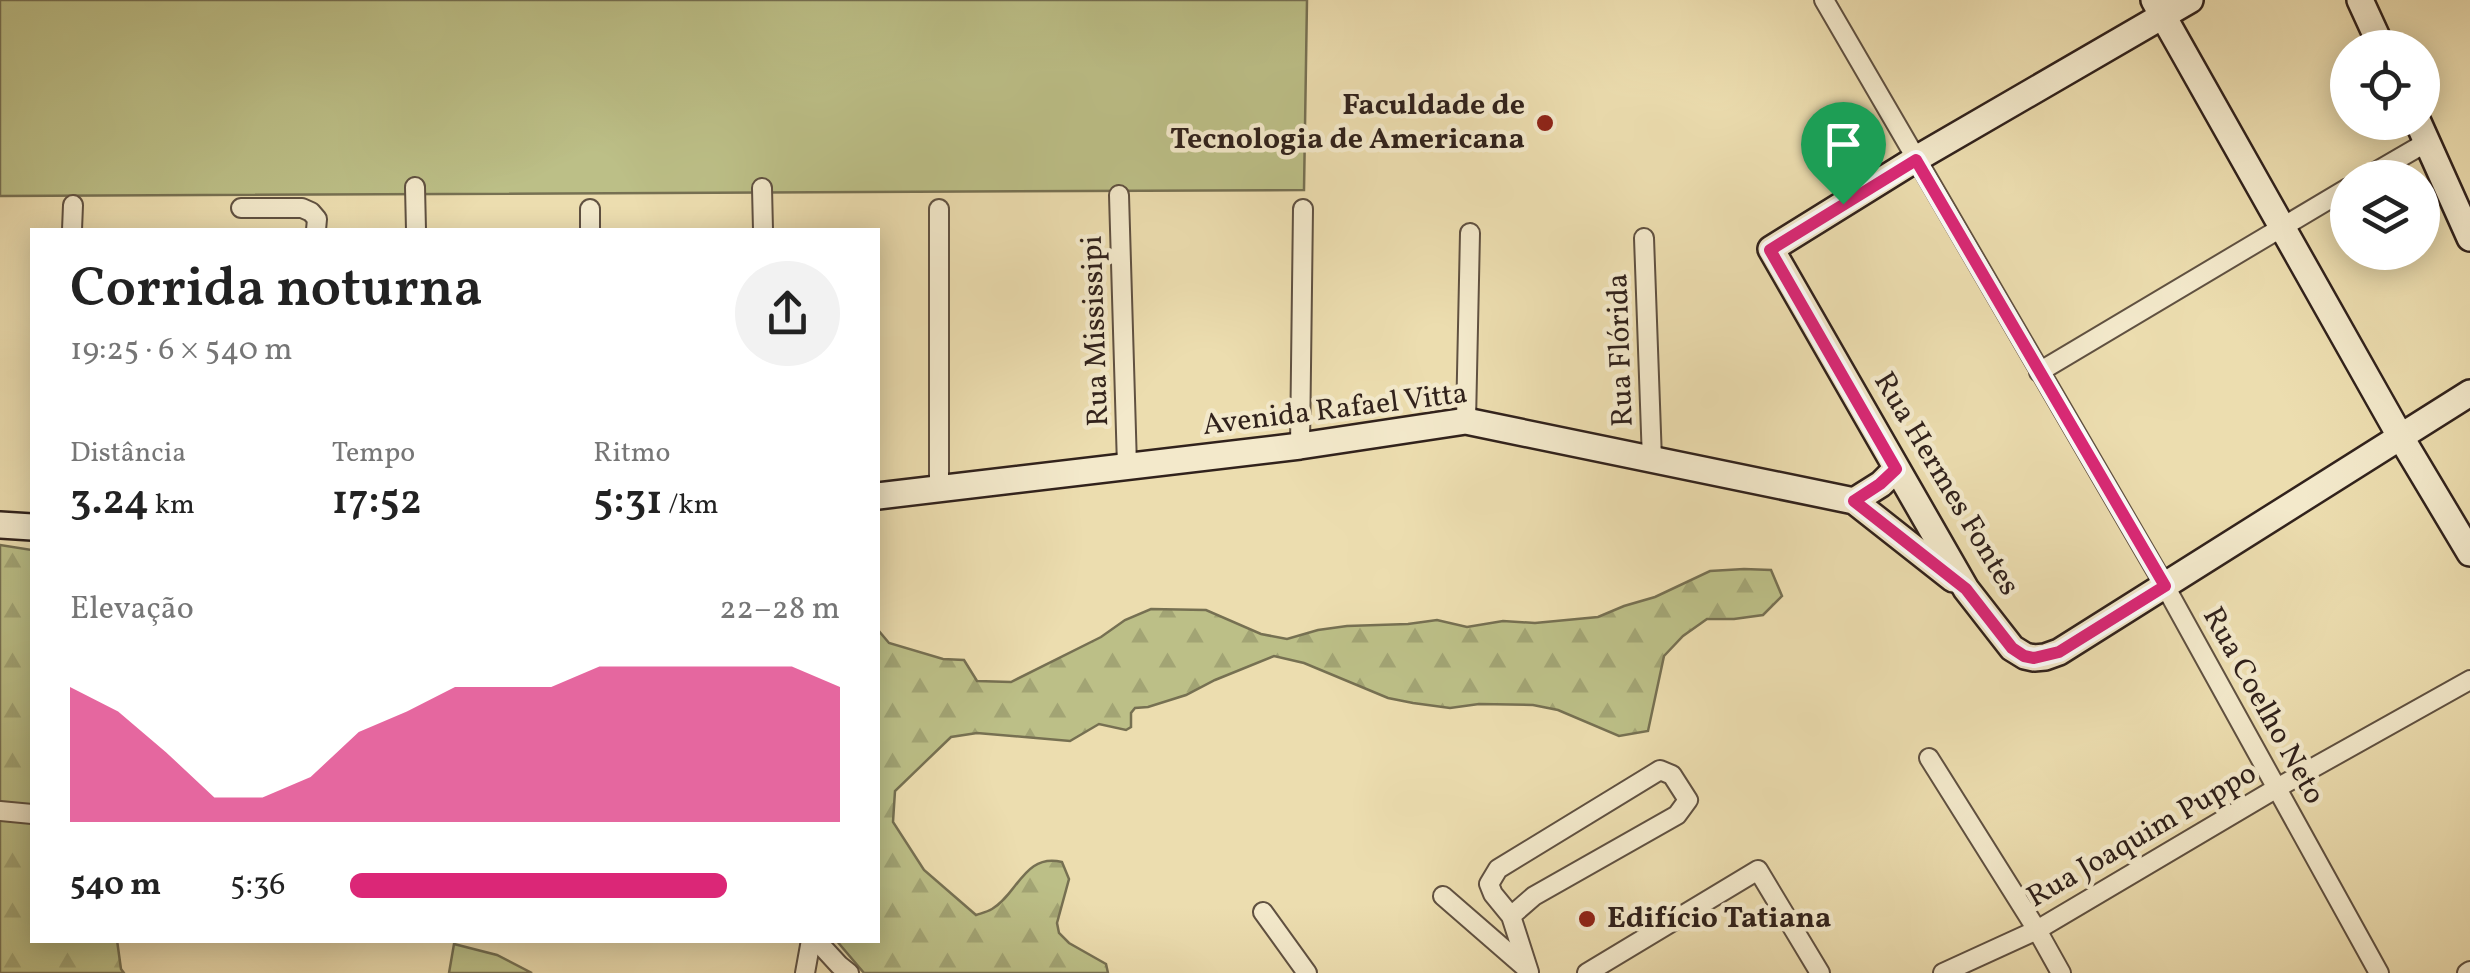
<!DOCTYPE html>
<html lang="pt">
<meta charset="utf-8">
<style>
body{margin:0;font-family:Vollkorn,serif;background:#f2f2f2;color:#222;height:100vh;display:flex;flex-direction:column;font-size:38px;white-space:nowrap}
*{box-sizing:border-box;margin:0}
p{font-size:32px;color:#767676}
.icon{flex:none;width:55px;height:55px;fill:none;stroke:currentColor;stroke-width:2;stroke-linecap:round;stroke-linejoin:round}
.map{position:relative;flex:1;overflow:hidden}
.side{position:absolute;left:30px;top:228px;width:850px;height:715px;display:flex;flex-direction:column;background:#fff;border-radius:0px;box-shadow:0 5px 25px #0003}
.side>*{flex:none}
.fabs{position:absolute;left:2330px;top:30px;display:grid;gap:20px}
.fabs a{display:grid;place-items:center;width:110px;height:110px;border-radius:50%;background:#fff;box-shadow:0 5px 25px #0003;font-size:50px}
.pin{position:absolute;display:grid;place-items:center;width:85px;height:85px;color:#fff;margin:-102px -42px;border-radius:50% 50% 50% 0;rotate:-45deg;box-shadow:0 0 10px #0007}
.pin .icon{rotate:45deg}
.round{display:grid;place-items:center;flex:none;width:105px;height:105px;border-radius:52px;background:#f2f2f2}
.headline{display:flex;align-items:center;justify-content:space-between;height:170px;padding:0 40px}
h1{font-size:55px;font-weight:600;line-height:75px}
.figures{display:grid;grid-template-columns:repeat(3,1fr);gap:15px;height:170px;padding:10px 40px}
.figures div{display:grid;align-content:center}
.figures b{font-size:42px;font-weight:600}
.figures small{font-size:28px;font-weight:400}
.figures p{font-size:28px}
.chart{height:280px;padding:20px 40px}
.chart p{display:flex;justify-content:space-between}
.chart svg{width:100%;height:180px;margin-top:10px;fill:#db2777;opacity:.7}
ul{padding:0 40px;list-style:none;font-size:32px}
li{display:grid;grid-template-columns:160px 120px 1fr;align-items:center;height:75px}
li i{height:25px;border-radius:12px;background:#db2777}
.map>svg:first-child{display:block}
.forest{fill:url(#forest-firs);stroke:#767052;stroke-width:2.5}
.green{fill:#bcbf87;stroke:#767052;stroke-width:2.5}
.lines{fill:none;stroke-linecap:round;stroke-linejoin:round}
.minor-casing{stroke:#605141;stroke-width:22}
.secondary-casing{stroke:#31221c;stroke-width:30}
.minor{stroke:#f3e9cb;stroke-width:18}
.secondary{stroke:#f3e9cb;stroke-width:25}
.route-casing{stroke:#fff;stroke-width:20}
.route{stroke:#db2777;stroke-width:12}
.poi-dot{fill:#8f2418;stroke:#f3e9cb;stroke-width:4}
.labels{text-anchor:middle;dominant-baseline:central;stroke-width:9;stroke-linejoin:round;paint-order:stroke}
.poi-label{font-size:30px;font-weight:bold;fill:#31221c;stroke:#f3e9cb;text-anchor:end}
.street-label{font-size:30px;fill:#31221c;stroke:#f3e9cb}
</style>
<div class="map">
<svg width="2470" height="973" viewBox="0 0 2470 973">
<defs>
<pattern id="forest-firs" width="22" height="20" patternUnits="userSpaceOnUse" patternTransform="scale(2.5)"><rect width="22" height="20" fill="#bcbf87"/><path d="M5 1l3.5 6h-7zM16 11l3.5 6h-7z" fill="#a2a474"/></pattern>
</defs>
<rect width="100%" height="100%" fill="#ecddaf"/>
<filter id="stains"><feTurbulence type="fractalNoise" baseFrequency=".002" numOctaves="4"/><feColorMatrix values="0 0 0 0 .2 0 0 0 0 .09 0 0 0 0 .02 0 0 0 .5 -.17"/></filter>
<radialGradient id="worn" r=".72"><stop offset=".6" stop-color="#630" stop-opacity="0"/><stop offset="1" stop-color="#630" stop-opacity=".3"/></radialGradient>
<g class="forest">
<path d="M 0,545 L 32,550 L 32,940 L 117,940 L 121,969 L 124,973 L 0,973 Z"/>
<path d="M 1744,569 L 1771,570 L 1782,596 L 1763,615 L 1734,619 L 1707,619 L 1683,636 L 1664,656 L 1648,731 L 1619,736 L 1558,710 L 1533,705 L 1479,704 L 1450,708 L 1413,703 L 1388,698 L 1304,663 L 1274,656 L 1215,680 L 1186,695 L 1148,707 L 1135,708 L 1131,713 L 1131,727 L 1126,730 L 1099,724 L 1070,741 L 977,733 L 951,737 L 895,791 L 893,822 L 924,870 L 976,915 C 982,913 987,912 992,909 C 1018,894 1024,853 1062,862 L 1069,879 L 1057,923 L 1059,933 L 1069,943 L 1106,964 L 1108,973 L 864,973 L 836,940 L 878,940 L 878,630 L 889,643 L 943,659 L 964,660 L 977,681 L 1011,682 L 1101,637 L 1125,620 L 1151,609 L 1206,610 L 1261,634 L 1287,639 L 1318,630 L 1347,626 L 1408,624 L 1437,620 L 1467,627 L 1503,621 L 1535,623 L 1598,617 L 1624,606 L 1655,597 L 1710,571 Z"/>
</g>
<g class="green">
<path d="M 0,0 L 1307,0 L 1304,190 L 0,196 Z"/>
<path d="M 454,944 L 497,955 L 532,973 L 449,973 Z"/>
</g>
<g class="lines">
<defs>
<g id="minor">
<path d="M 1824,0 L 2165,586 L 2379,973"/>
<path d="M 2365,178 L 2427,142"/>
<path d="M 415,187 L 416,230"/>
<path d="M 762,188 L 763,230"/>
<path d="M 1119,195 L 1127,466"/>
<path d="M 241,208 L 302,208 L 311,212 L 317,219 L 316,230"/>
<path d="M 590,209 L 590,230"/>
<path d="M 72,230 L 73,205"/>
<path d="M 1644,238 L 1652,460"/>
<path d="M 2039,372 L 2348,188"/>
<path d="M 1466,421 L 1470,233"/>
<path d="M 1300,446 L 1303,209"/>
<path d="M 939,490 L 939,209"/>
<path d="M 1929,758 L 2037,930 L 2061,973"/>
<path d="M 0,811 L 32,814"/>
<path d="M 1443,896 L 1527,969"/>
<path d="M 1263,912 L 1307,973"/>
<path d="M 1511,916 L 1534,896 L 1677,815 L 1688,800 L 1672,775 L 1660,770 L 1498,869 L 1489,884 L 1493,894 L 1511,916 L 1529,972"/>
<path d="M 816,940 L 839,965 L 849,973"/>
<path d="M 805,973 L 811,940"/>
<path d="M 1587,973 L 1758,870 L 1820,973"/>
<path d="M 1943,973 L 2037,930 L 2277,788 L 2470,680"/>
<path d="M 2467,973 L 2470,971"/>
</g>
<g id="secondary">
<path d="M 2154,0 L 2400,436 L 2470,553"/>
<path d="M 2190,0 L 1916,159 L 1771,249 L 1966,589 L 2012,648 L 2025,656 L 2034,658 L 2045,657 L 2059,652 L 2470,393"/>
<path d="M 2360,0 L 2382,48"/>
<path d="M 2418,122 L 2470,238"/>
<path d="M 878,496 L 1300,446 L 1466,421 L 1854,501 L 1953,579"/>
<path d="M 1854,501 L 1881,484 L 1896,469"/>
<path d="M 0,525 L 32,527"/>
</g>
</defs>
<use href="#minor" class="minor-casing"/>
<use href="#secondary" class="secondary-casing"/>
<use href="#minor" class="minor"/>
<use href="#secondary" class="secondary"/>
</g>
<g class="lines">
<defs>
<path id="route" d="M 1916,160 L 2165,586 L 2059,652 L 2034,658 L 2024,656 L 2012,648 L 1966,589 L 1854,501 L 1880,484 L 1896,469 L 1770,250 Z"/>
</defs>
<use href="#route" class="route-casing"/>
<use href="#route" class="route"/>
</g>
<g class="poi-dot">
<circle cx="1545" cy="123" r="10"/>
<circle cx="1587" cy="919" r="10"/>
</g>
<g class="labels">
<g class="poi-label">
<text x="1525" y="106">Faculdade de<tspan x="1525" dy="34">Tecnologia de Americana</tspan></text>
<text x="1607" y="919" text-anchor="start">Edifício Tatiana</text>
</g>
<g class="street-label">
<text transform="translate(1096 331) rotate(-92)">Rua Mississipi</text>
<text transform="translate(1621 350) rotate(-92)">Rua Flórida</text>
<text transform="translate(1335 410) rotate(-7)">Avenida Rafael Vitta</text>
<text transform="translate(1946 484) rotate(59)">Rua Hermes Fontes</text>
<text transform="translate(2263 706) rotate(61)">Rua Coelho Neto</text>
<text transform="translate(2142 836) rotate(-30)">Rua Joaquim Puppo</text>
</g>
</g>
<rect width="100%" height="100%" filter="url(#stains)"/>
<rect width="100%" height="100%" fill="url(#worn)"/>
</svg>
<div class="fabs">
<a><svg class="icon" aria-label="locate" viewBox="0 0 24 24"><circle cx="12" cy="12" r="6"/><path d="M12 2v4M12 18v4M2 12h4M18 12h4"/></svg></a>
<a><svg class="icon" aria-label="layers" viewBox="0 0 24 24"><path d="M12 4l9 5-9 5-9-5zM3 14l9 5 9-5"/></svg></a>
</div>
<div class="pin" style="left:1843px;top:204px;background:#1e9e55"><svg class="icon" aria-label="arrive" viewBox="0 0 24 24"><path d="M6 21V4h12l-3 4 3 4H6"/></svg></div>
<section class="side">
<div class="headline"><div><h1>Corrida noturna</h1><p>19:25 · 6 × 540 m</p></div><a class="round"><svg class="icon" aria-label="share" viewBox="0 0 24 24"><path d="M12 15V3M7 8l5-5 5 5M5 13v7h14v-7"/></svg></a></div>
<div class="figures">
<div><p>Distância</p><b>3.24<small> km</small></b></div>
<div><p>Tempo</p><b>17:52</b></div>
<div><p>Ritmo</p><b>5:31<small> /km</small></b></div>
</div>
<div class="chart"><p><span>Elevação</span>22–28 m</p>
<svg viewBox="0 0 160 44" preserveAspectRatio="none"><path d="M0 44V11L10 17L20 27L30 38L40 38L50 33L60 22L70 17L80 11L90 11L100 11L110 6L120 6L130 6L140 6L150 6L160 11V44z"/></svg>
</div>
<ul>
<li><b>540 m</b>5:36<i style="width:77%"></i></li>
</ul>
</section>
</div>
